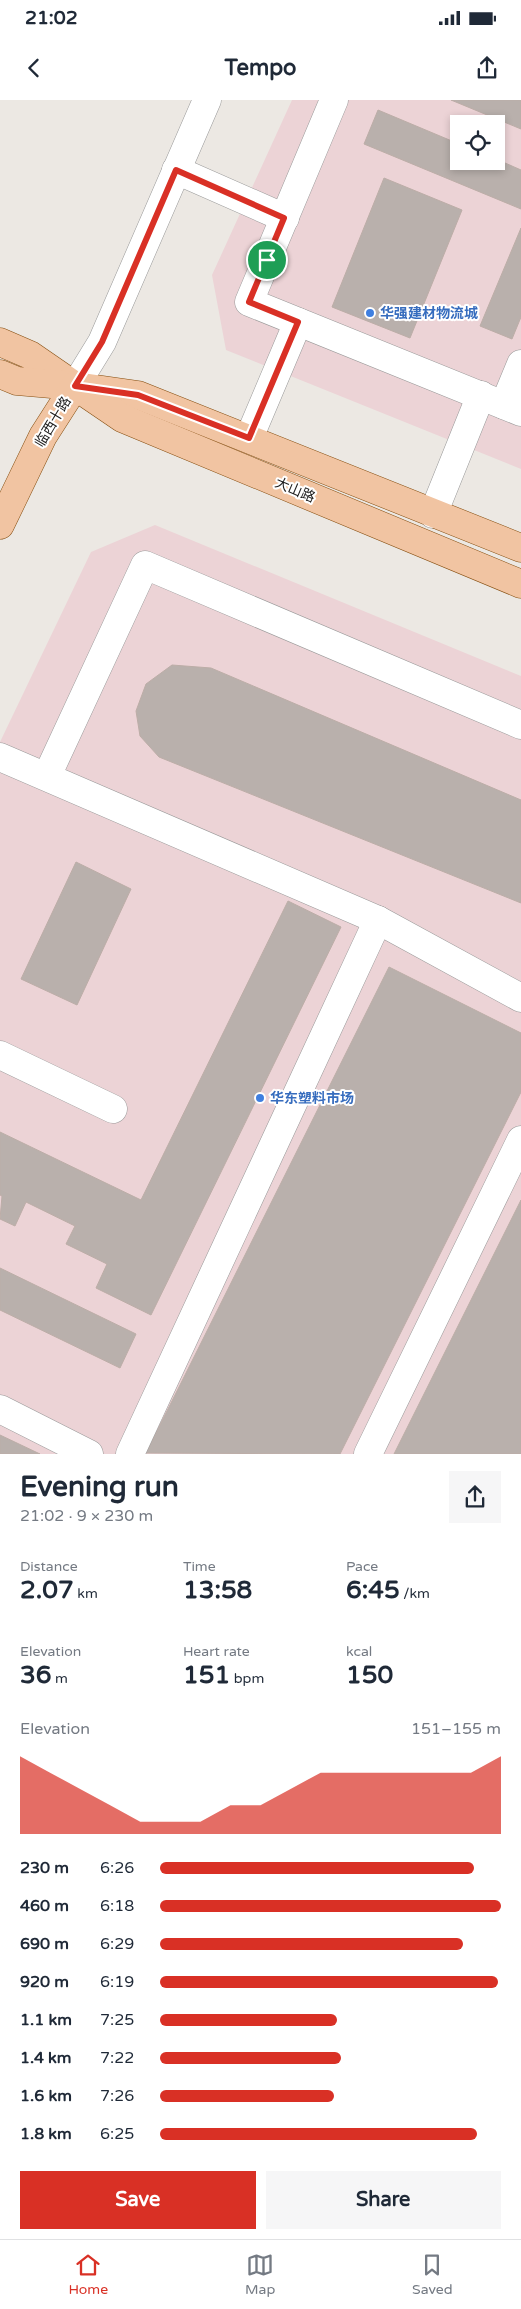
<!DOCTYPE html>
<meta charset="utf-8">
<style>
body{margin:0;font-family:"Varela Round","Noto Sans SC",sans-serif;background:#f6f6f7;color:#1f2937;height:100vh;display:flex;flex-direction:column;font-size:19px;white-space:nowrap}
*{box-sizing:border-box;margin:0}
p{font-size:16px;color:#747a83}
.icon{flex:none;width:28px;height:28px;fill:none;stroke:currentColor;stroke-width:2;stroke-linecap:round;stroke-linejoin:round}
.map{position:relative;height:1354px;overflow:hidden}
.panel{display:flex;flex-direction:column;background:#fff;flex:1}
.panel>*{flex:none}
.fabs{position:absolute;left:450px;top:15px;display:grid;gap:10px}
.fabs a{display:grid;place-items:center;width:55px;height:55px;border-radius:0px;background:#fff;box-shadow:0 2px 8px #0003;font-size:25px}
.pin{position:absolute;display:grid;place-items:center;width:42px;height:42px;color:#fff;margin:-21px;border:2px solid #fff;border-radius:50%;box-shadow:0 1px 5px #0007}
.round{display:grid;place-items:center;flex:none;width:52px;height:52px;border-radius:0px;background:#f6f6f7}
.overview{display:flex;align-items:center;justify-content:space-between;height:85px;padding:0 20px}
h1{font-size:28px;font-weight:700;line-height:38px}
.metrics{display:grid;grid-template-columns:repeat(3,1fr);gap:8px;height:85px;padding:5px 20px}
.metrics div{display:grid;align-content:center}
.metrics b{font-size:25px;font-weight:700}
.metrics small{font-size:14px;font-weight:400}
.metrics p{font-size:14px}
.chart{height:140px;padding:10px 20px}
.chart p{display:flex;justify-content:space-between}
.chart svg{width:100%;height:90px;margin-top:5px;fill:#d93025;opacity:.7}
.action{display:flex;gap:10px;margin-top:auto;padding:10px 20px}
.action a{flex:1;height:58px;border-radius:0px;background:#d93025;color:#fff;font-size:20px;font-weight:700;line-height:58px;text-align:center}
.action a+a{background:#f6f6f7;color:#1f2937}
ul{padding:0 20px;list-style:none;font-size:16px}
li{display:grid;grid-template-columns:80px 60px 1fr;align-items:center;height:38px}
li i{height:12px;border-radius:6px;background:#d93025}
.status{display:flex;justify-content:space-between;align-items:center;height:35px;padding:0 25px;background:#fff;direction:ltr}
.status svg{height:14px;fill:currentColor}
header{display:flex;justify-content:space-between;align-items:center;height:65px;padding:0 20px;background:#fff;font-size:22px;font-weight:700}
.tabs{display:flex;justify-content:space-around;align-items:center;height:70px;border-top:1px solid #e0e1e3;background:#fff;font-size:14px;color:#747a83}
.tabs a{display:grid;justify-items:center;gap:2px}
.tabs .active{color:#d93025}
.map>svg:first-child{display:block}
.commercial{fill:#ecd3d6;fill-rule:evenodd}
.building{fill:#b9b0ac;stroke:#bcada7}
.lines{fill:none;stroke-linecap:round;stroke-linejoin:round}
.minor-casing{stroke:#999;stroke-width:29}
.major-casing{stroke:#854d0f;stroke-width:29}
.minor{stroke:#fff;stroke-width:28}
.major{stroke:#f1c4a2;stroke-width:28}
.route-casing{stroke:#fff;stroke-width:10}
.route{stroke:#d93025;stroke-width:6}
.shop-dot{fill:#3f7fe0;stroke:#fff;stroke-width:2}
.labels{text-anchor:middle;dominant-baseline:central;stroke-width:4;stroke-linejoin:round;paint-order:stroke}
.shop-label{font-size:14px;font-weight:bold;fill:#366cbe;stroke:#fff;text-anchor:start}
.street-label{font-size:14px;fill:#1c1c1c;stroke:#fff}
</style>
<div class="status"><b>21:02</b><svg viewBox="0 0 49 12"><path d="M0 12V9h3v3zM5 12V6h3v6zM10 12V3h3v9zM15 12V0h3v12zM26 1h20v11H26zM47 4h2v5h-2z"/></svg></div>
<header><svg class="icon" aria-label="back" viewBox="0 0 24 24"><path d="M15 5l-7 7 7 7"/></svg>Tempo<svg class="icon" aria-label="share" viewBox="0 0 24 24"><path d="M12 15V3M7 8l5-5 5 5M5 13v7h14v-7"/></svg></header>
<div class="map">
<svg width="521" height="1354" viewBox="0 0 521 1354">
<rect width="100%" height="100%" fill="#ece8e3"/>
<g class="commercial">
<path d="M 292,0 L 521,0 L 521,369 L 226,250 L 212,175 ZM 459,24 L 496,24 L 496,61 L 459,61 Z"/>
<path d="M 155,425 L 521,576 L 521,1354 L 0,1354 L 0,642 L 91,452 Z"/>
</g>
<g class="building">
<path d="M 451,0 L 521,0 L 521,29 Z"/>
<path d="M 378,10 L 459,44 L 459,61 L 496,61 L 496,59 L 521,70 L 521,109 L 364,44 Z"/>
<path d="M 384,78 L 462,110 L 410,238 L 332,207 Z"/>
<path d="M 521,128 L 521,217 L 512,239 L 480,226 Z"/>
<path d="M 172,565 L 211,568 L 521,700 L 521,803 L 159,657 L 140,636 L 136,611 L 146,584 Z"/>
<path d="M 76,762 L 131,789 L 77,905 L 21,879 Z"/>
<path d="M 288,801 L 341,827 L 151,1215 L 96,1188 L 107,1164 L 66,1144 L 75,1126 L 26,1102 L 15,1126 L 0,1119 L 2,1096 L 0,1095 L 0,1032 L 141,1100 Z"/>
<path d="M 389,867 L 521,933 L 521,992 L 340,1354 L 146,1353 Z"/>
<path d="M 521,1100 L 521,1354 L 394,1354 Z"/>
<path d="M 0,1168 L 136,1234 L 120,1268 L 0,1210 Z"/>
<path d="M 0,1335 L 40,1354 L 0,1354 Z"/>
</g>
<g class="lines">
<defs>
<g id="minor">
<path d="M 334,0 L 249,202 L 521,312"/>
<path d="M 176,70 L 285,118"/>
<path d="M 75,286 L 102,242 L 207,0"/>
<path d="M 504,305 L 521,264"/>
<path d="M 249,338 L 298,222"/>
<path d="M 433,414 L 481,295"/>
<path d="M 0,657 L 378,820 L 521,898"/>
<path d="M 47,676 L 145,465 L 521,625"/>
<path d="M 0,955 L 113,1009"/>
<path d="M 0,1309 L 89,1354"/>
<path d="M 130,1354 L 378,820"/>
<path d="M 368,1354 L 521,1040"/>
</g>
<g id="major">
<path d="M 0,242 L 30,255 L 75,286 L 138,295 L 521,448"/>
<path d="M 0,274 L 17,281 L 75,286 L 122,318 L 521,484"/>
<path d="M 0,425 L 43,336 L 75,286"/>
</g>
</defs>
<use href="#minor" class="minor-casing"/>
<use href="#major" class="major-casing"/>
<use href="#minor" class="minor"/>
<use href="#major" class="major"/>
</g>
<g class="lines">
<defs>
<path id="route" d="M 176,70 L 284,118 L 249,202 L 298,222 L 249,338 L 138,295 L 75,286 L 102,242 Z"/>
</defs>
<use href="#route" class="route-casing"/>
<use href="#route" class="route"/>
</g>
<g class="shop-dot">
<circle cx="370" cy="213" r="5"/>
<circle cx="260" cy="998" r="5"/>
</g>
<g class="labels">
<g class="shop-label">
<text x="380" y="213">华强建材物流城</text>
<text x="270" y="998">华东塑料市场</text>
</g>
<g class="street-label">
<text transform="translate(53 322) rotate(-59)">临西十路</text>
<text transform="translate(295 390) rotate(23)">大山路</text>
</g>
</g>
</svg>
<div class="fabs">
<a><svg class="icon" aria-label="locate" viewBox="0 0 24 24"><circle cx="12" cy="12" r="6"/><path d="M12 2v4M12 18v4M2 12h4M18 12h4"/></svg></a>
</div>
<div class="pin" style="left:267px;top:160px;background:#1e9e55"><svg class="icon" aria-label="arrive" viewBox="0 0 24 24"><path d="M6 21V4h12l-3 4 3 4H6"/></svg></div>
</div>
<section class="panel">
<div class="overview"><div><h1>Evening run</h1><p>21:02 · 9 × 230 m</p></div><a class="round"><svg class="icon" aria-label="share" viewBox="0 0 24 24"><path d="M12 15V3M7 8l5-5 5 5M5 13v7h14v-7"/></svg></a></div>
<div class="metrics">
<div><p>Distance</p><b>2.07<small> km</small></b></div>
<div><p>Time</p><b>13:58</b></div>
<div><p>Pace</p><b>6:45<small> /km</small></b></div>
</div>
<div class="metrics">
<div><p>Elevation</p><b>36<small> m</small></b></div>
<div><p>Heart rate</p><b>151<small> bpm</small></b></div>
<div><p>kcal</p><b>150</b></div>
</div>
<div class="chart"><p><span>Elevation</span>151–155 m</p>
<svg viewBox="0 0 160 44" preserveAspectRatio="none"><path d="M0 44V6L10 14L20 22L30 30L40 38L50 38L60 38L70 30L80 30L90 22L100 14L110 14L120 14L130 14L140 14L150 14L160 6V44z"/></svg>
</div>
<ul>
<li><b>230 m</b>6:26<i style="width:92%"></i></li>
<li><b>460 m</b>6:18<i style="width:100%"></i></li>
<li><b>690 m</b>6:29<i style="width:89%"></i></li>
<li><b>920 m</b>6:19<i style="width:99%"></i></li>
<li><b>1.1 km</b>7:25<i style="width:52%"></i></li>
<li><b>1.4 km</b>7:22<i style="width:53%"></i></li>
<li><b>1.6 km</b>7:26<i style="width:51%"></i></li>
<li><b>1.8 km</b>6:25<i style="width:93%"></i></li>
</ul>
<div class="action"><a>Save</a><a>Share</a></div>
</section>
<nav class="tabs">
<a class="active"><svg class="icon" aria-label="home" viewBox="0 0 24 24"><path d="M3 11l9-7 9 7M6 9v11h12V9"/></svg>Home</a>
<a><svg class="icon" aria-label="map" viewBox="0 0 24 24"><path d="M3 6l6-2 6 2 6-2v14l-6 2-6-2-6 2zM9 4v14M15 6v14"/></svg>Map</a>
<a><svg class="icon" aria-label="saved" viewBox="0 0 24 24"><path d="M7 4h10v16l-5-4-5 4z"/></svg>Saved</a>
</nav>
